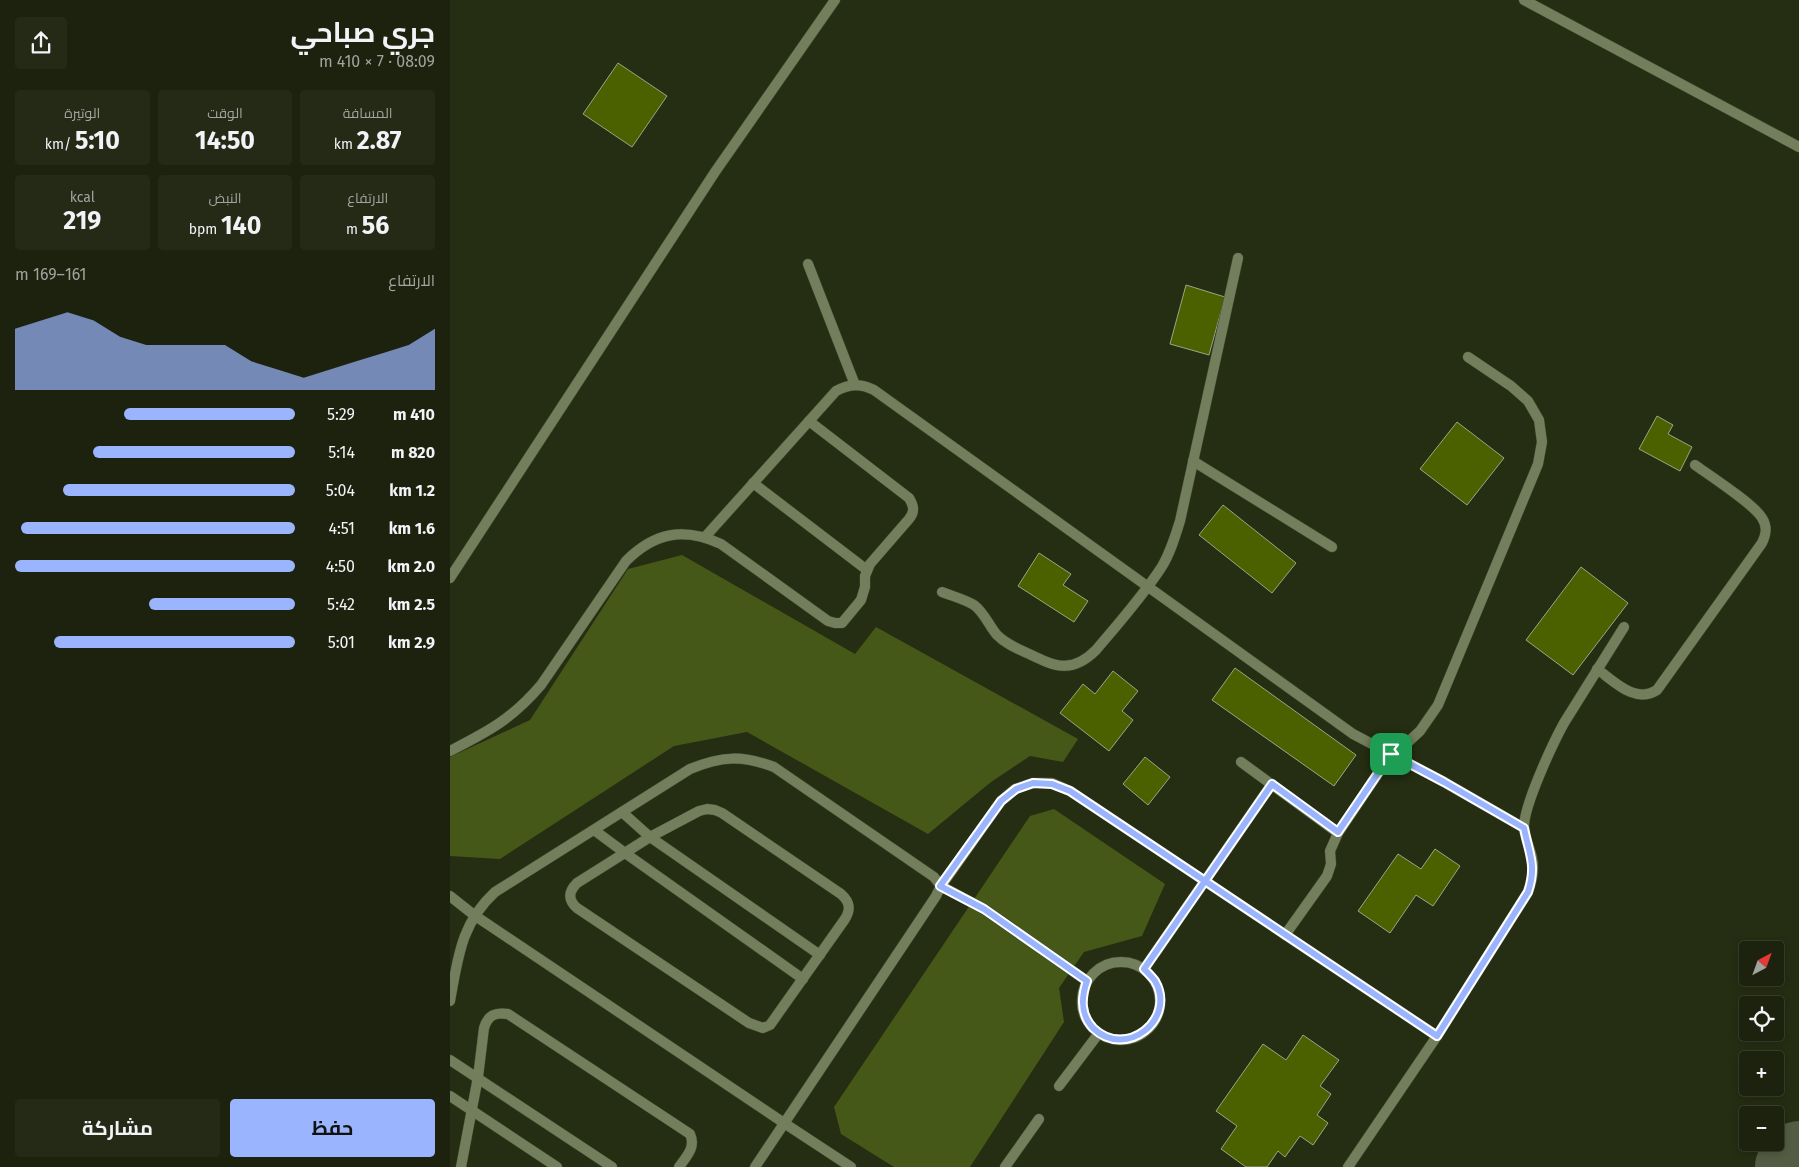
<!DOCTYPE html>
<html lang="ar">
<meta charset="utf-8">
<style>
body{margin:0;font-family:"Fira Sans",Cairo,sans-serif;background:#252a17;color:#f1f3f6;direction:rtl;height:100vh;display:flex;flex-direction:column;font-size:19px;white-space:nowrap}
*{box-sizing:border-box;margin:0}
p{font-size:16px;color:#a0a49e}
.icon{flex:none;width:28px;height:28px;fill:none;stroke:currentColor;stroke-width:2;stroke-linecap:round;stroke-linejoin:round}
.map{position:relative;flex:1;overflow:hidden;direction:ltr}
.details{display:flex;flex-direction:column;background:#1c220e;width:450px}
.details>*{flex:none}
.needle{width:32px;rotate:41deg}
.buttons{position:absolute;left:1289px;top:941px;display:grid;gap:10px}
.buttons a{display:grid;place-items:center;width:45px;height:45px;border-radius:5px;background:#1c220e;box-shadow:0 2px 8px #0003,0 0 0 1px #3a3f2e;font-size:25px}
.pin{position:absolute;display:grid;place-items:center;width:42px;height:42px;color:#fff;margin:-21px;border-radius:10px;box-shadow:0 2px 8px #0006}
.round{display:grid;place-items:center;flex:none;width:52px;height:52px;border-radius:5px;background:#252a17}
.head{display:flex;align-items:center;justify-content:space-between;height:85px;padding:0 15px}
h1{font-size:28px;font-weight:700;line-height:38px}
.figures{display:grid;grid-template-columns:repeat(3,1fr);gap:8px;height:85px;padding:5px 15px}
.figures div{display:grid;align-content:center;border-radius:5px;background:#252a17;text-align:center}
.figures b{font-size:25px;font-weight:700}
.figures small{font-size:14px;font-weight:400}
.figures p{font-size:14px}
.chart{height:140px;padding:10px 15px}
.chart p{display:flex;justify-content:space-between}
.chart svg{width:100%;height:90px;margin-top:5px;fill:#9ab5fd;opacity:.7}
.primary-button{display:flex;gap:10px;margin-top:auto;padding:10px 15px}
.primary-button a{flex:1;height:58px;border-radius:5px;background:#9ab5fd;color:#111;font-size:20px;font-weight:700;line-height:58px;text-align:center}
.primary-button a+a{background:#252a17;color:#f1f3f6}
ul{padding:0 15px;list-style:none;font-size:16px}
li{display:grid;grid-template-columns:80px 60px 1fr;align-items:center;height:38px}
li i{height:12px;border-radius:6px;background:#9ab5fd}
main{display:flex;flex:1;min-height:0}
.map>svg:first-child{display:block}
.green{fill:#465818}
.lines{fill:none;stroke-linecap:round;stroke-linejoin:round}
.taxiway{stroke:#545c44;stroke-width:76}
.building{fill:#4b6100;stroke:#9ba686}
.service-casing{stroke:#41482f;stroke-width:11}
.minor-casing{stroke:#41482f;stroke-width:11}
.tertiary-casing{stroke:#41482f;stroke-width:11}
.service{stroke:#727e5c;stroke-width:10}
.minor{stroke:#727e5c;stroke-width:10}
.tertiary{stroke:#727e5c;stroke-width:10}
.route-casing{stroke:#fff;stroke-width:10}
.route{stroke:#9ab5fd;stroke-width:6}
</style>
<main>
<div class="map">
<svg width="1349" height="1167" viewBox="0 0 1349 1167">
<rect width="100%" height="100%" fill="#252d12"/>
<g class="green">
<path d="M 232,555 L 405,654 L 426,627 L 628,739 L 613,762 L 580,756 L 541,782 L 478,834 L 297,732 L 224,746 L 50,859 L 0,856 L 0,757 L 80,720 L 178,569 Z"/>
<path d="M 604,809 L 715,884 L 692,936 L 634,952 L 609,988 L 614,1022 L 520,1167 L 444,1167 L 391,1134 L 384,1107 L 580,816 Z"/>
</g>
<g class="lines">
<path class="taxiway" d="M 1343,1167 L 1349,1159"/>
</g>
<g class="building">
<path d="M 168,63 L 217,96 L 182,147 L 133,114 Z"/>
<path d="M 736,285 L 775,297 L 759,355 L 720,344 Z"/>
<path d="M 1207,416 L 1223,425 L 1218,434 L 1242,447 L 1230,471 L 1189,449 Z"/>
<path d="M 1007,422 L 1054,458 L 1017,505 L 970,469 Z"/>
<path d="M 773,505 L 846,563 L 822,593 L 749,535 Z"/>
<path d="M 589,553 L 621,574 L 613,585 L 638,601 L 624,622 L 568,586 Z"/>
<path d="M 1131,567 L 1178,603 L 1123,675 L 1076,640 Z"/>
<path d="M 785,668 L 906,755 L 884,786 L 762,700 Z"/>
<path d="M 663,671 L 688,691 L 672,711 L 683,720 L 659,751 L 610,713 L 633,684 L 645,694 Z"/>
<path d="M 695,757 L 720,777 L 698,805 L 673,784 Z"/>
<path d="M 985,849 L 1010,866 L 983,906 L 966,895 L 940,933 L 908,911 L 948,854 L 971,869 Z"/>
<path d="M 853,1035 L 889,1060 L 870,1086 L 881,1094 L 867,1115 L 878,1123 L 863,1145 L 850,1136 L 835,1157 L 828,1151 L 817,1167 L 796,1167 L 771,1149 L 787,1126 L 766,1111 L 813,1044 L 836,1060 Z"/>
</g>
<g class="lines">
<defs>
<g id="service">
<path d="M 358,264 L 405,385"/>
<path d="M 743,461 L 882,547"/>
<path d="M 303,483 L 417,570"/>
<path d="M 255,537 L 386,391 C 399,384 410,383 424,390 L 903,734 L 994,782 L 1074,828"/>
<path d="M 492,592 C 502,596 514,599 524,605 C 534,612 539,626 547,635 C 556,644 566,648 577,653 C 604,666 621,675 646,650 C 668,624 692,597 711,568 C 720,554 725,537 730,521 L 788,258"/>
<path d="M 1147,669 C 1165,682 1185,704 1207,690 L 1312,543 C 1316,535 1318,527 1312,518 C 1305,505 1259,475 1245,465"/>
<path d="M 0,751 C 39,731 62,719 91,685 L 176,561 C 205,532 234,527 271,544 L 378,621 L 385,623 L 392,623 L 411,600 L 415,587 L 415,576 L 420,564 L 459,519 C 465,512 464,506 459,498 L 359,421"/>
<path d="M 791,762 L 888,833"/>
<path d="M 257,809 L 265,810 L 272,813 L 391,894 C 400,902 401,909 395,919 L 320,1025 L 313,1028 L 299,1023 L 127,908 C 118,900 118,892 127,883 L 200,837 L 249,811 Z"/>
<path d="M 172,812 L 200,837 L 370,955"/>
<path d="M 144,830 L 175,853 L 353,979"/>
<path d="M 835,935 L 877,876 L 881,864 L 880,851 L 888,833 L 941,754 L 956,744 L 970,731 L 988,705 L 1088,464 L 1092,442 L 1089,420 L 1078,401 L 1061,386 L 1018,357"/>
<circle cx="671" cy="1001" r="39"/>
<path d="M 694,969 L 822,784"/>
<path d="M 637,981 L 534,909 L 491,886 L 551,801 L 565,789 L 583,783 L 602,783 L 620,791 L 987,1036"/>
<path d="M 0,1060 L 162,1167"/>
<path d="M 609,1086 L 649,1033"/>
<path d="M 0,1096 L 107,1167"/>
<path d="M 334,1123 L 401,1167"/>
<path d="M 11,1167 L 28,1077 L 34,1028 C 38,1015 45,1012 58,1014 L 240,1134 C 246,1147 237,1156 229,1167"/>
<path d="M 555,1167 L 589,1119"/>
<path d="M 898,1167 L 987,1036 L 1078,892 C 1082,881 1085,870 1082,858 C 1080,848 1075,838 1074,828 C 1073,807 1103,743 1114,723 L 1174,627"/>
</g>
<g id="minor">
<path d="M 1074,0 L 1349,147"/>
<path d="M 0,578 L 265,172 L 385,0"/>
</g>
<g id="tertiary">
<path d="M 0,896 L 24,915 L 334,1123"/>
<path d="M 0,1001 C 8,958 11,923 45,892 L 240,769 C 272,756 292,755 324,767 L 484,877 L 491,886 L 486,896 L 305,1167"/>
</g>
</defs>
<use href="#service" class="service-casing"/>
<use href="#minor" class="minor-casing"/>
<use href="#tertiary" class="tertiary-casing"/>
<use href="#service" class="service"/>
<use href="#minor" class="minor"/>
<use href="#tertiary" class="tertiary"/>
</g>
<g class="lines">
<defs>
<path id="route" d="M 941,754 L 888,832 L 822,784 L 755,881 L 620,791 L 602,784 L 583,783 L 566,789 L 551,801 L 490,886 L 534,909 L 637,981 C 631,998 630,1014 643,1028 C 676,1060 727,1019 705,981 C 702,977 698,973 694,969 L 755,881 L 987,1036 L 1078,892 C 1087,865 1079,854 1074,828 L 994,782 L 941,754"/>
</defs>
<use href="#route" class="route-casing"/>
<use href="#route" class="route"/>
</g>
</svg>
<div class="buttons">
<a><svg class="needle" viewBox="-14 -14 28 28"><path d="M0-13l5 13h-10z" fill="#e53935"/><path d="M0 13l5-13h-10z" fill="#a0a49e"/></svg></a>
<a><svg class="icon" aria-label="locate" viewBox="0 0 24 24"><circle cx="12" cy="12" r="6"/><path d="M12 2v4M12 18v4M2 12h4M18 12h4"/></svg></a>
<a>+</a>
<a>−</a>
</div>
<div class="pin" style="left:941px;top:754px;background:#1e9e55"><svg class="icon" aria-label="arrive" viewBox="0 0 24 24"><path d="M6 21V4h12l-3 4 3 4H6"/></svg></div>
</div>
<section class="details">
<div class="head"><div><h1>جري صباحي</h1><p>08:09 · 7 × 410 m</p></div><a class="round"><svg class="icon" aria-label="share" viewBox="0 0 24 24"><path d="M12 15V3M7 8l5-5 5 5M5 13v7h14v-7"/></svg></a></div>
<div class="figures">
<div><p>المسافة</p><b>2.87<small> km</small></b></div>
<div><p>الوقت</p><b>14:50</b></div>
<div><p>الوتيرة</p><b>5:10<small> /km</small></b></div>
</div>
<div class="figures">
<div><p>الارتفاع</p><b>56<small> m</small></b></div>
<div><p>النبض</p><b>140<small> bpm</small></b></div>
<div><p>kcal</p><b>219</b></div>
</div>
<div class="chart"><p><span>الارتفاع</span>161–169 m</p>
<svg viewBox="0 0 160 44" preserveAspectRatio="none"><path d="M0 44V14L10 10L20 6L30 10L40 18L50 22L60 22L70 22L80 22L90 30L100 34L110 38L120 34L130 30L140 26L150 22L160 14V44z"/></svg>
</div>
<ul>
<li><b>410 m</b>5:29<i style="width:61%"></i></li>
<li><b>820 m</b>5:14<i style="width:72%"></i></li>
<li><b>1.2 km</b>5:04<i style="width:83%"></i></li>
<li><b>1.6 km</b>4:51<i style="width:98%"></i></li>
<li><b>2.0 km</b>4:50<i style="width:100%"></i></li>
<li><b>2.5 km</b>5:42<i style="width:52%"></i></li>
<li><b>2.9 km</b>5:01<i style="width:86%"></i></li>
</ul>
<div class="primary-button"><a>حفظ</a><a>مشاركة</a></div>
</section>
</main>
